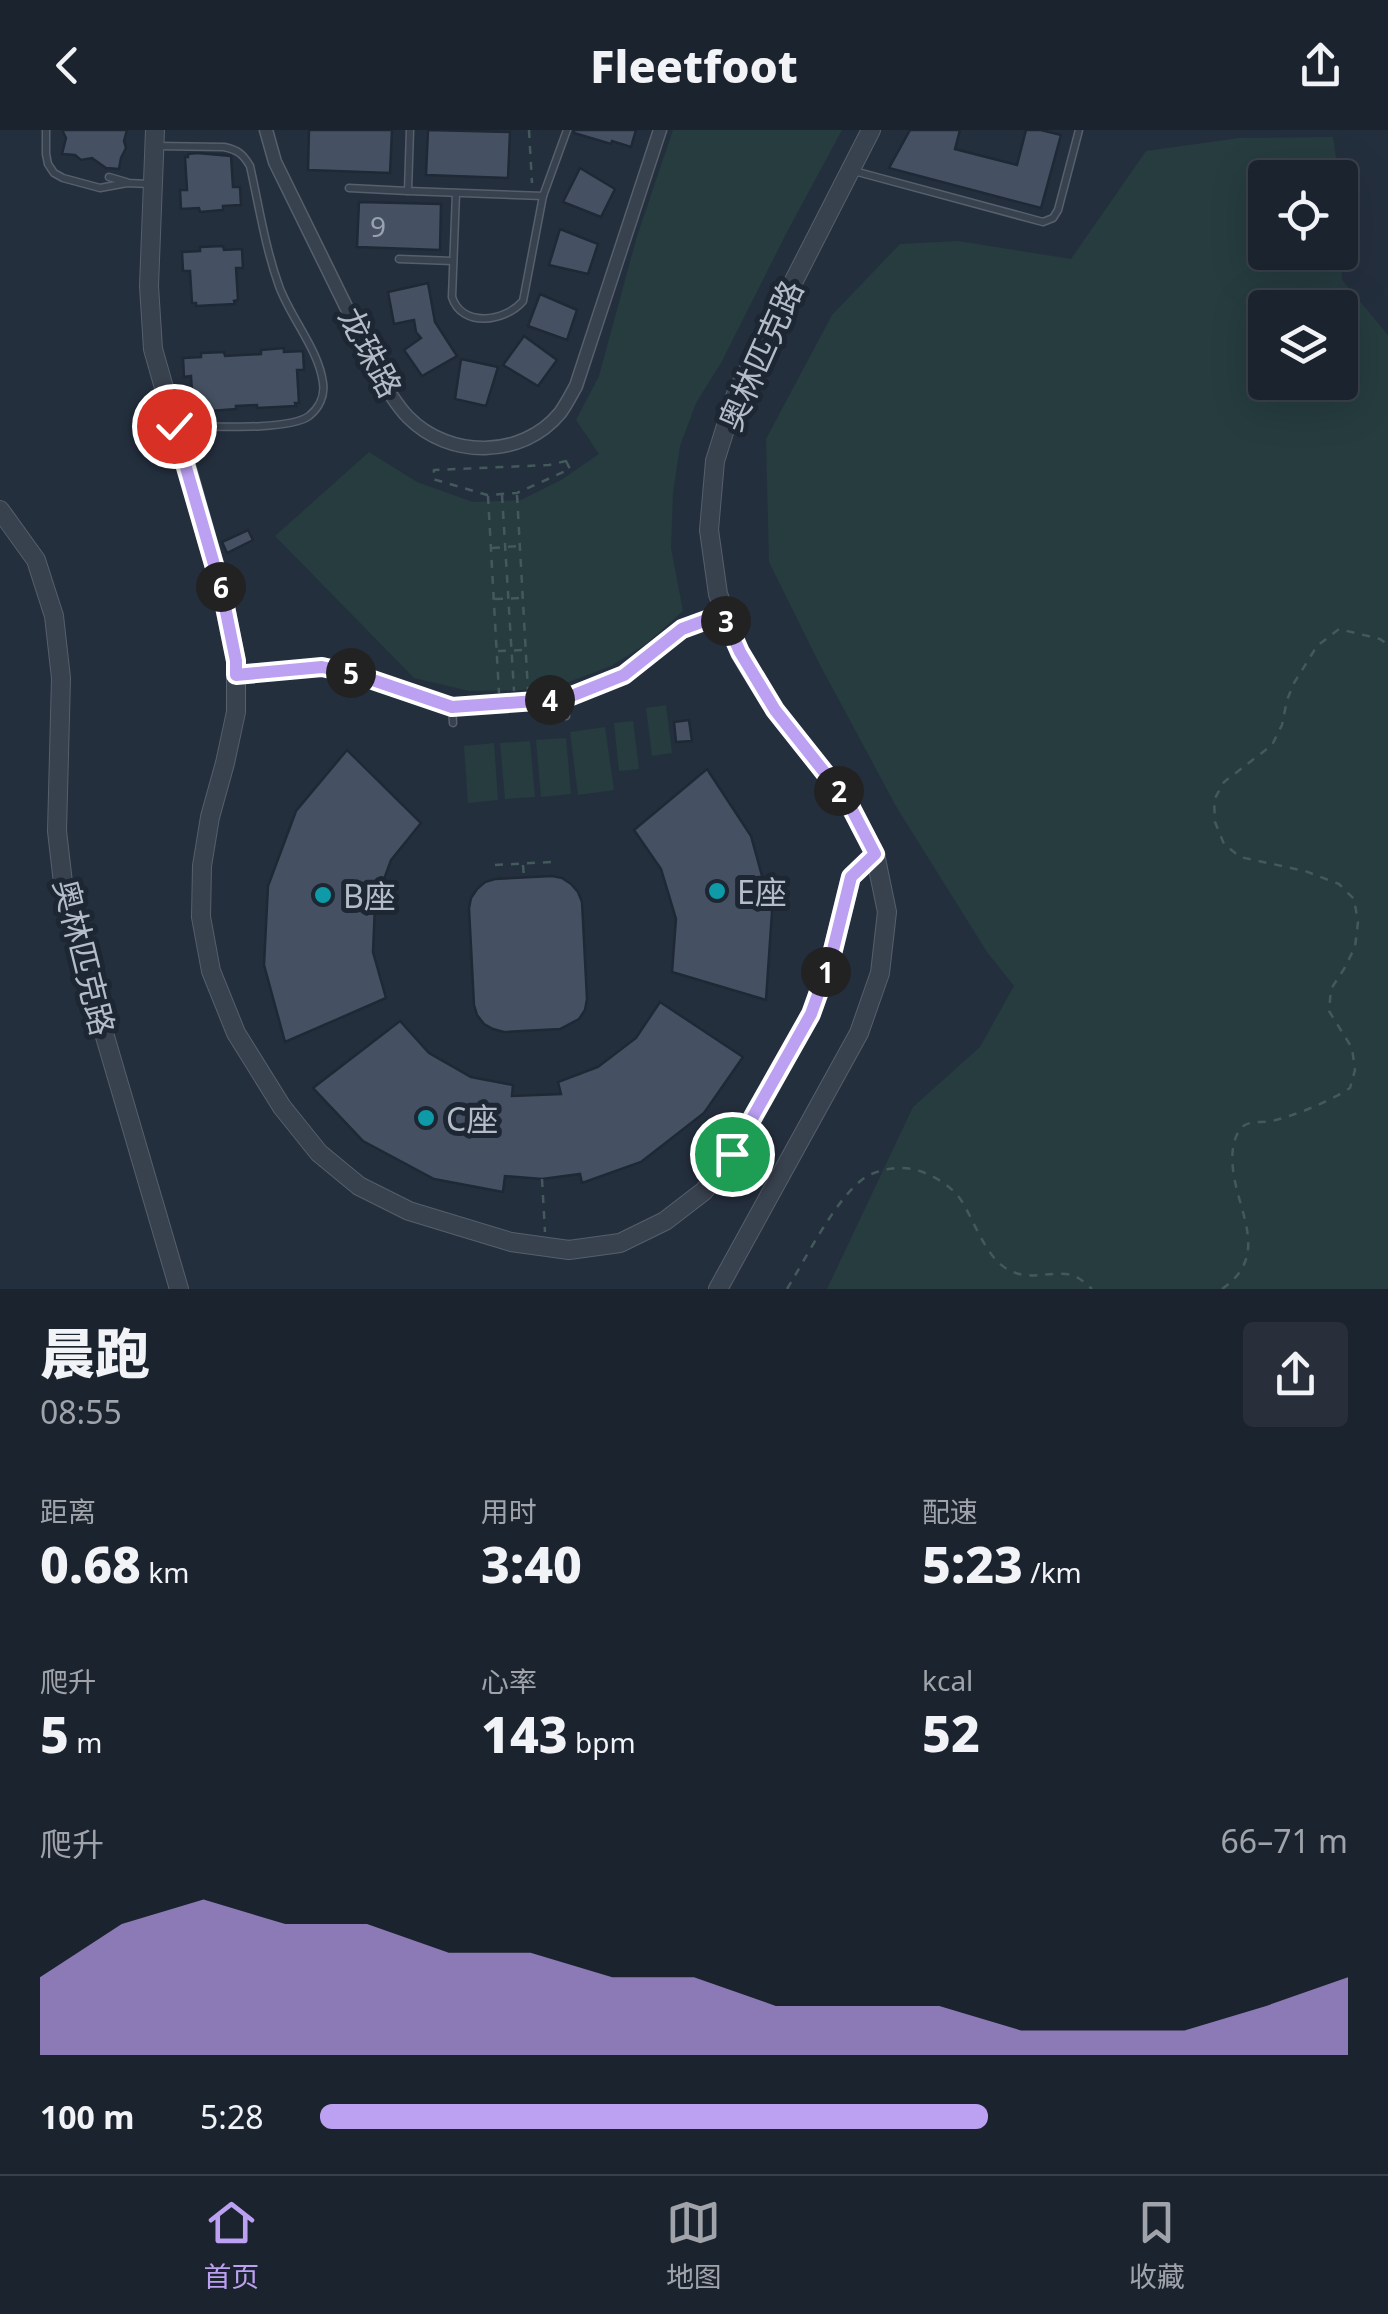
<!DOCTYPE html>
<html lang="zh">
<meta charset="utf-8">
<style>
body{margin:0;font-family:"Noto Sans","Noto Sans SC",sans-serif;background:#282f3a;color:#f1f3f6;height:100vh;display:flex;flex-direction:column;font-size:38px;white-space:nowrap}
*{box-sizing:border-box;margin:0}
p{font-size:32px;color:#a0a4aa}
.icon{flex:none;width:55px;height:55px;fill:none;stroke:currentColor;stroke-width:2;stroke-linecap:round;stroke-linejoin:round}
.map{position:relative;height:1159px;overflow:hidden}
.side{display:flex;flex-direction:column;background:#1b232e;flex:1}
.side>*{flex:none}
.buttons{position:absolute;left:1248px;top:30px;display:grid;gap:20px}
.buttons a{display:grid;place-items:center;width:110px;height:110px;border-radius:10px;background:#1b232e;box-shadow:0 10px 40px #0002,0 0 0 2px #39404a;font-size:50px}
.pin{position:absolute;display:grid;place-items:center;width:85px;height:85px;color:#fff;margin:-42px;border:5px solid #fff;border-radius:50%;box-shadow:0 2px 10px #0007}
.km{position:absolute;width:50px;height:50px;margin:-25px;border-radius:50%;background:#222;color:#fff;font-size:28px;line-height:50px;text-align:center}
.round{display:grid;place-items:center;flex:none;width:105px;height:105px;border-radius:10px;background:#282f3a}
.headline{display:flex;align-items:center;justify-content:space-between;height:170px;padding:0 40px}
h1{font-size:55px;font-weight:800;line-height:75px}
.stats{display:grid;grid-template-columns:repeat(3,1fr);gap:15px;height:170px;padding:10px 40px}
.stats div{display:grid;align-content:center}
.stats b{font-size:50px;font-weight:800}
.stats small{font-size:28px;font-weight:400}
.stats p{font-size:28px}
.chart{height:280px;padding:20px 40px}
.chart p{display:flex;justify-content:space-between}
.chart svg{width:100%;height:180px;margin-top:10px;fill:#bca0f2;opacity:.7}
ul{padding:0 40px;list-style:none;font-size:32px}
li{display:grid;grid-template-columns:160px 120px 1fr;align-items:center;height:75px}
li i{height:25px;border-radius:12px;background:#bca0f2}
header{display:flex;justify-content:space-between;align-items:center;height:130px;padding:0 40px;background:#1b232e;font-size:45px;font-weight:800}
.menu{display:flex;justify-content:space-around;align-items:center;height:140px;border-top:2px solid #39404a;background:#1b232e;font-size:28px;color:#a0a4aa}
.menu a{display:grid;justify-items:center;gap:5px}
.menu .current{color:#bca0f2}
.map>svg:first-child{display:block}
.green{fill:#263c3f;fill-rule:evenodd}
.building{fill:#455162;stroke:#1f2835;stroke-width:2.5}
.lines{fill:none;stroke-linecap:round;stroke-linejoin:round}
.service-casing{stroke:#565f6c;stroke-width:9}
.minor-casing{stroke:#565f6c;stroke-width:15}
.tertiary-casing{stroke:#565f6c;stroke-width:20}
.path{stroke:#44595c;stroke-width:2.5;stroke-dasharray:8 8;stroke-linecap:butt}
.service{stroke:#38414e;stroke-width:6}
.minor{stroke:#38414e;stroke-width:12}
.tertiary{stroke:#38414e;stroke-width:18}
.route-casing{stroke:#fff;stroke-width:20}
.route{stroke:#bca0f2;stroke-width:12}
.culture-dot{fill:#0f9aa8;stroke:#1d2633;stroke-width:4}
.labels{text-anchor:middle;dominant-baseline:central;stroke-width:10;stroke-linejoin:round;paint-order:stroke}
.number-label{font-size:28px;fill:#98a1af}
.street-label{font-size:32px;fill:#b4bcc9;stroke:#1d2633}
.poi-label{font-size:32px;fill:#b4bcc9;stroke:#1d2633;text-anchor:start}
</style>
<header><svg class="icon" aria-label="back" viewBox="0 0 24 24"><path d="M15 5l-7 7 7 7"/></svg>Fleetfoot<svg class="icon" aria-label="share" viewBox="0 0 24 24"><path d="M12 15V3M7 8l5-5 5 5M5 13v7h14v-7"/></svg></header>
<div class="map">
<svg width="1388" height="1159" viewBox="0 0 1388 1159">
<rect width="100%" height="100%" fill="#242f3e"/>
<g class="green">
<path d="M 673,0 L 842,0 L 787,102 L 721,233 L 696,273 L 680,316 L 673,363 L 671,418 L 683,481 L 646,514 L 611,536 L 566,553 L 522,560 L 469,561 L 414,548 L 275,406 L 369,322 L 417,352 L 473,372 L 521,370 L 561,350 L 599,324 L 576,290 L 599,246 L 637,106 Z"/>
<path d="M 1333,7 L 1339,47 L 1265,48 L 1265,122 L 1340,122 L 1340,53 L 1342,150 L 1388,205 L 1388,1159 L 827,1159 L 913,977 L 980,917 L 1014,856 L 987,822 L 897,678 L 819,533 L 769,432 L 766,309 L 832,185 L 900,114 L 958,111 L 1071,129 L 1146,21 L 1239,8 ZM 1265,178 L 1340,178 L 1340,252 L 1265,252 Z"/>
<path d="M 666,575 L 672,623 L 652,626 L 646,578 Z"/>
<path d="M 633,591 L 639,639 L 619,641 L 614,593 Z"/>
<path d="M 605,597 L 614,660 L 578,665 L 570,602 Z"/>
<path d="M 566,608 L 571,664 L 541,667 L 536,610 Z"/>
<path d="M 530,611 L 535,667 L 505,669 L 500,613 Z"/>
<path d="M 494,613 L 498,670 L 468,673 L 464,616 Z"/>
</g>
<g class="building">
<path d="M 62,0 L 127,0 L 124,11 L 126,18 L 121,28 L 119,39 L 106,38 L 92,28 L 81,30 L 75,25 L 62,24 L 66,8 Z"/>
<path d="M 309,0 L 392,0 L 390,43 L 308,40 Z"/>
<path d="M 428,0 L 510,2 L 508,48 L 426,45 Z"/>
<path d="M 574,0 L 636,0 L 631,17 L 612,11 L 611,14 L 574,3 Z"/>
<path d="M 910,0 L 960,0 L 955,19 L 1017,35 L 1026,0 L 1041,0 L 1061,5 L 1041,78 L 889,38 Z"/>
<path d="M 197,23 L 231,26 L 233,57 L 240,57 L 241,75 L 223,76 L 223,80 L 200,82 L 199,78 L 181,79 L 180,60 L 187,60 L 185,27 L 188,27 L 188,24 Z"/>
<path d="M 580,38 L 615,59 L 601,87 L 563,72 Z"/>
<path d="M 359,72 L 441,74 L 440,120 L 357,117 Z"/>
<path d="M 560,99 L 598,114 L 588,144 L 549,135 Z"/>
<path d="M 223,116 L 224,120 L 242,119 L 243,138 L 236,138 L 238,170 L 234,171 L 235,174 L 196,176 L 196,173 L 192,173 L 190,141 L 183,141 L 182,122 L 200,121 L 200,117 Z"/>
<path d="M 428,153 L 435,192 L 457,226 L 422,246 L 404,220 L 421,208 L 416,202 L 414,190 L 394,194 L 388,162 Z"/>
<path d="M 540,164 L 577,180 L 567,210 L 528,196 Z"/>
<path d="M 524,206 L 557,230 L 538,256 L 503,235 Z"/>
<path d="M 284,218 L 284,222 L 303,221 L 304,240 L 297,240 L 299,273 L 295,273 L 296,276 L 257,278 L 257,275 L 236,276 L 236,279 L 197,282 L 197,278 L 193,279 L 191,246 L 184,247 L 183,228 L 201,227 L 201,223 L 224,222 L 225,226 L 261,224 L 261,220 Z"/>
<path d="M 461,229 L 498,237 L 486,276 L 455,269 Z"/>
<path d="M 248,400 L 253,410 L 227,423 L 222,412 Z"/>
<path d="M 689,590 L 692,611 L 676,612 L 674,592 Z"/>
<path d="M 347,620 L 421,693 L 391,730 L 375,774 L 373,822 L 386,868 L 285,912 L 264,835 L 268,756 L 296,681 Z"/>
<path d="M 707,639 L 751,706 L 772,782 L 766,870 L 672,842 L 676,789 L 661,739 L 634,700 Z"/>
<path d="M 552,746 L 562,748 L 571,754 L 578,762 L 582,772 L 587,869 L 585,880 L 579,889 L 560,899 L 504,902 L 493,899 L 484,894 L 477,885 L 474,875 L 469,778 L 471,768 L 477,759 L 485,752 L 495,749 Z"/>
<path d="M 660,872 L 743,927 L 704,983 L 641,1032 L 582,1053 L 580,1044 L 542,1049 L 505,1046 L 503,1062 L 434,1049 L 363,1011 L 313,958 L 400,891 L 429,923 L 471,947 L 513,955 L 512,966 L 561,964 L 558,952 L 598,937 L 636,908 Z"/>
</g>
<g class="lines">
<defs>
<g id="service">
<path d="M 46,0 L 46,24 L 48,34 L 54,43 L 63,48 L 100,58 L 127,53 L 149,54"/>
<path d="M 410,0 L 408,61 L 543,66 L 567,0"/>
<path d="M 156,16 L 224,17 C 238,20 243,24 250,36 C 259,76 265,117 279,156 C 290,187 319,220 323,253 C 325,266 319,278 309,286 C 289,301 207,296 180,296"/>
<path d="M 854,41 L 1043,92 L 1053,88 L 1058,80 L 1079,0"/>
<path d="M 109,47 L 126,52"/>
<path d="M 349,58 L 408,61"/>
<path d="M 456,63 L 452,167 C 462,198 505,192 523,171 L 543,66"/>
<path d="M 399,129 L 453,131"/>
<path d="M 237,545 L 322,537 L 358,545 L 452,577 L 564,569 L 566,586"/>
<path d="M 452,577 L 453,593"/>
</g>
<path id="minor" d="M 266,0 L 275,32 L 385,256 C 392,266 399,278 408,287 C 449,329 522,329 560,283 C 566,275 571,265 576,256 L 660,0"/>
<g id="tertiary">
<path d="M 155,0 L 149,156 L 153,219 L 222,462 L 236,531 L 236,582 L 225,633 L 210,687 L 202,736 L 201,787 L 211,841 L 236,903 L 282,977 L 319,1023 L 359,1056 L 409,1081 L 511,1112 L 569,1120 L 620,1113 L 665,1091 L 704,1061 L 732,1024 L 811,884 L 831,828 L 851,747 L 875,724"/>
<path d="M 0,380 L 36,430 L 54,486 L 61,548 L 57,701 L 65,770 L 179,1159"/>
<path d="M 718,1159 L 859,903 L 880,843 L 887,782 L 875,724 L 848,672 L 775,580 L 740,523 L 718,464 L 709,400 L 715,331 L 736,264 L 871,0"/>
</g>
</defs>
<use href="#service" class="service-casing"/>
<use href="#minor" class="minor-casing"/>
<use href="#tertiary" class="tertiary-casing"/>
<g class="path">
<path d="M 529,0 L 532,53"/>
<path d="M 566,331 L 570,339 L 517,363 L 487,365 L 433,349 L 434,340 L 549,335 Z"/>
<path d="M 502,365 L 514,561"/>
<path d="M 517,365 L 528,561"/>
<path d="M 488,366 L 499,563"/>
<path d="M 492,418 L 519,416"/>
<path d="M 495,469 L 522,468"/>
<path d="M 498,521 L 525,520"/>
<path d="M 575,565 L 624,545 L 683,499 L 710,488"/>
<path d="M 495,735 L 551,732"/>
<path d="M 523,735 L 524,748"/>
<path d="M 542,1049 L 545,1102"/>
<path d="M 787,1159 C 805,1130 838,1064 866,1047 C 883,1037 907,1035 925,1043 C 939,1049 952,1057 961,1070 C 974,1090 985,1126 1007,1139 C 1027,1151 1046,1142 1066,1144 C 1077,1145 1084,1152 1092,1159"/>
<path d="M 1222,1159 C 1278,1120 1226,1071 1233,1018 C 1234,1011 1237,1002 1242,997 C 1250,990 1262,993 1272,991 C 1299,984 1326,973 1350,958 L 1355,940 L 1352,918 L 1329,881 L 1331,859 L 1344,839 L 1355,817 L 1358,792 L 1354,769 L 1339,754 L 1305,741 L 1240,727 L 1224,714 L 1215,692 L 1214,670 L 1224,652 L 1272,615 L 1282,595 L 1287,570 L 1294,553 L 1317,516 L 1339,499 L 1380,509 L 1388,515"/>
</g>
<use href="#service" class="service"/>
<use href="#minor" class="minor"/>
<use href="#tertiary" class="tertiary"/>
</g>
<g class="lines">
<defs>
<path id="route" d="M 174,296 L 222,462 L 236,531 L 236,545 L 322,537 L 358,545 L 452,577 L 564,569 L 624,545 L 682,499 L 723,484 L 740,522 L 775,580 L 848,672 L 875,724 L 851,747 L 831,828 L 811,884 L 732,1024"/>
</defs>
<use href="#route" class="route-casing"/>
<use href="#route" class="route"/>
</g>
<g class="culture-dot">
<circle cx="717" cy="761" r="10"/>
<circle cx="323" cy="765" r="10"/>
<circle cx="426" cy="988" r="10"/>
</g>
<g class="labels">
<g class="number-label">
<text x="378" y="96">9</text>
</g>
<g class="street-label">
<text transform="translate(371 222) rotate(62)">龙珠路</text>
<text transform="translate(760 225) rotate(-66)">奥林匹克路</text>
<text transform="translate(85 827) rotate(76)">奥林匹克路</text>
</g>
<g class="poi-label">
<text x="737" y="761">E座</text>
<text x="343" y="765">B座</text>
<text x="446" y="988">C座</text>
</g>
</g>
</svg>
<div class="buttons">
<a><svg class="icon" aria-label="locate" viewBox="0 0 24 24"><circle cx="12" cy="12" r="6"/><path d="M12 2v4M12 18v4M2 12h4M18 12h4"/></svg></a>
<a><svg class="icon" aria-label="layers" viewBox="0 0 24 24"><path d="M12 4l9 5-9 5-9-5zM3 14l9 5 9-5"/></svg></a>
</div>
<div class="pin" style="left:732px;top:1024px;background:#1e9e55"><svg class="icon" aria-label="arrive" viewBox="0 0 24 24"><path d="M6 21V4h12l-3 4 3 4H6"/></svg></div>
<div class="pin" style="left:174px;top:296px;background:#d93025"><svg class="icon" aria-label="check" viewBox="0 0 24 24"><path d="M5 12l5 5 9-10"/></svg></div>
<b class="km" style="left:826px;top:842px">1</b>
<b class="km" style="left:839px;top:661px">2</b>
<b class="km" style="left:726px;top:491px">3</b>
<b class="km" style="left:550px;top:570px">4</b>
<b class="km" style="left:351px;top:543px">5</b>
<b class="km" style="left:221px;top:457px">6</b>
</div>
<section class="side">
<div class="headline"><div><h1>晨跑</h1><p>08:55</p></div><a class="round"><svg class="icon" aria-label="share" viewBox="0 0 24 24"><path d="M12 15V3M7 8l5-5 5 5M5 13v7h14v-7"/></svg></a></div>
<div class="stats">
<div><p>距离</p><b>0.68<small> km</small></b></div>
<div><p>用时</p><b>3:40</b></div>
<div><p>配速</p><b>5:23<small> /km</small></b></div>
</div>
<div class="stats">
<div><p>爬升</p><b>5<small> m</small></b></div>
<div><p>心率</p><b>143<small> bpm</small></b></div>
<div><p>kcal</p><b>52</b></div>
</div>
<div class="chart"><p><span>爬升</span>66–71 m</p>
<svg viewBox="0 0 160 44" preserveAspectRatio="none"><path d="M0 44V25L10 12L20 6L30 12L40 12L50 19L60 19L70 25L80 25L90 32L100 32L110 32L120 38L130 38L140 38L150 32L160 25V44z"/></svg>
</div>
<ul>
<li><b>100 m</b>5:28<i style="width:65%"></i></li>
</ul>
</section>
<nav class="menu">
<a class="current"><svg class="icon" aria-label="home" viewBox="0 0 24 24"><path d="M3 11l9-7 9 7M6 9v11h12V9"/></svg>首页</a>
<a><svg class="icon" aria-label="map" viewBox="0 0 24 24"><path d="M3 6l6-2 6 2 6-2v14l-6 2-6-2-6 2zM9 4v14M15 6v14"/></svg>地图</a>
<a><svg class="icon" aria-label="saved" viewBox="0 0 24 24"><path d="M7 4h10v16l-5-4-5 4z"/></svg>收藏</a>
</nav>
